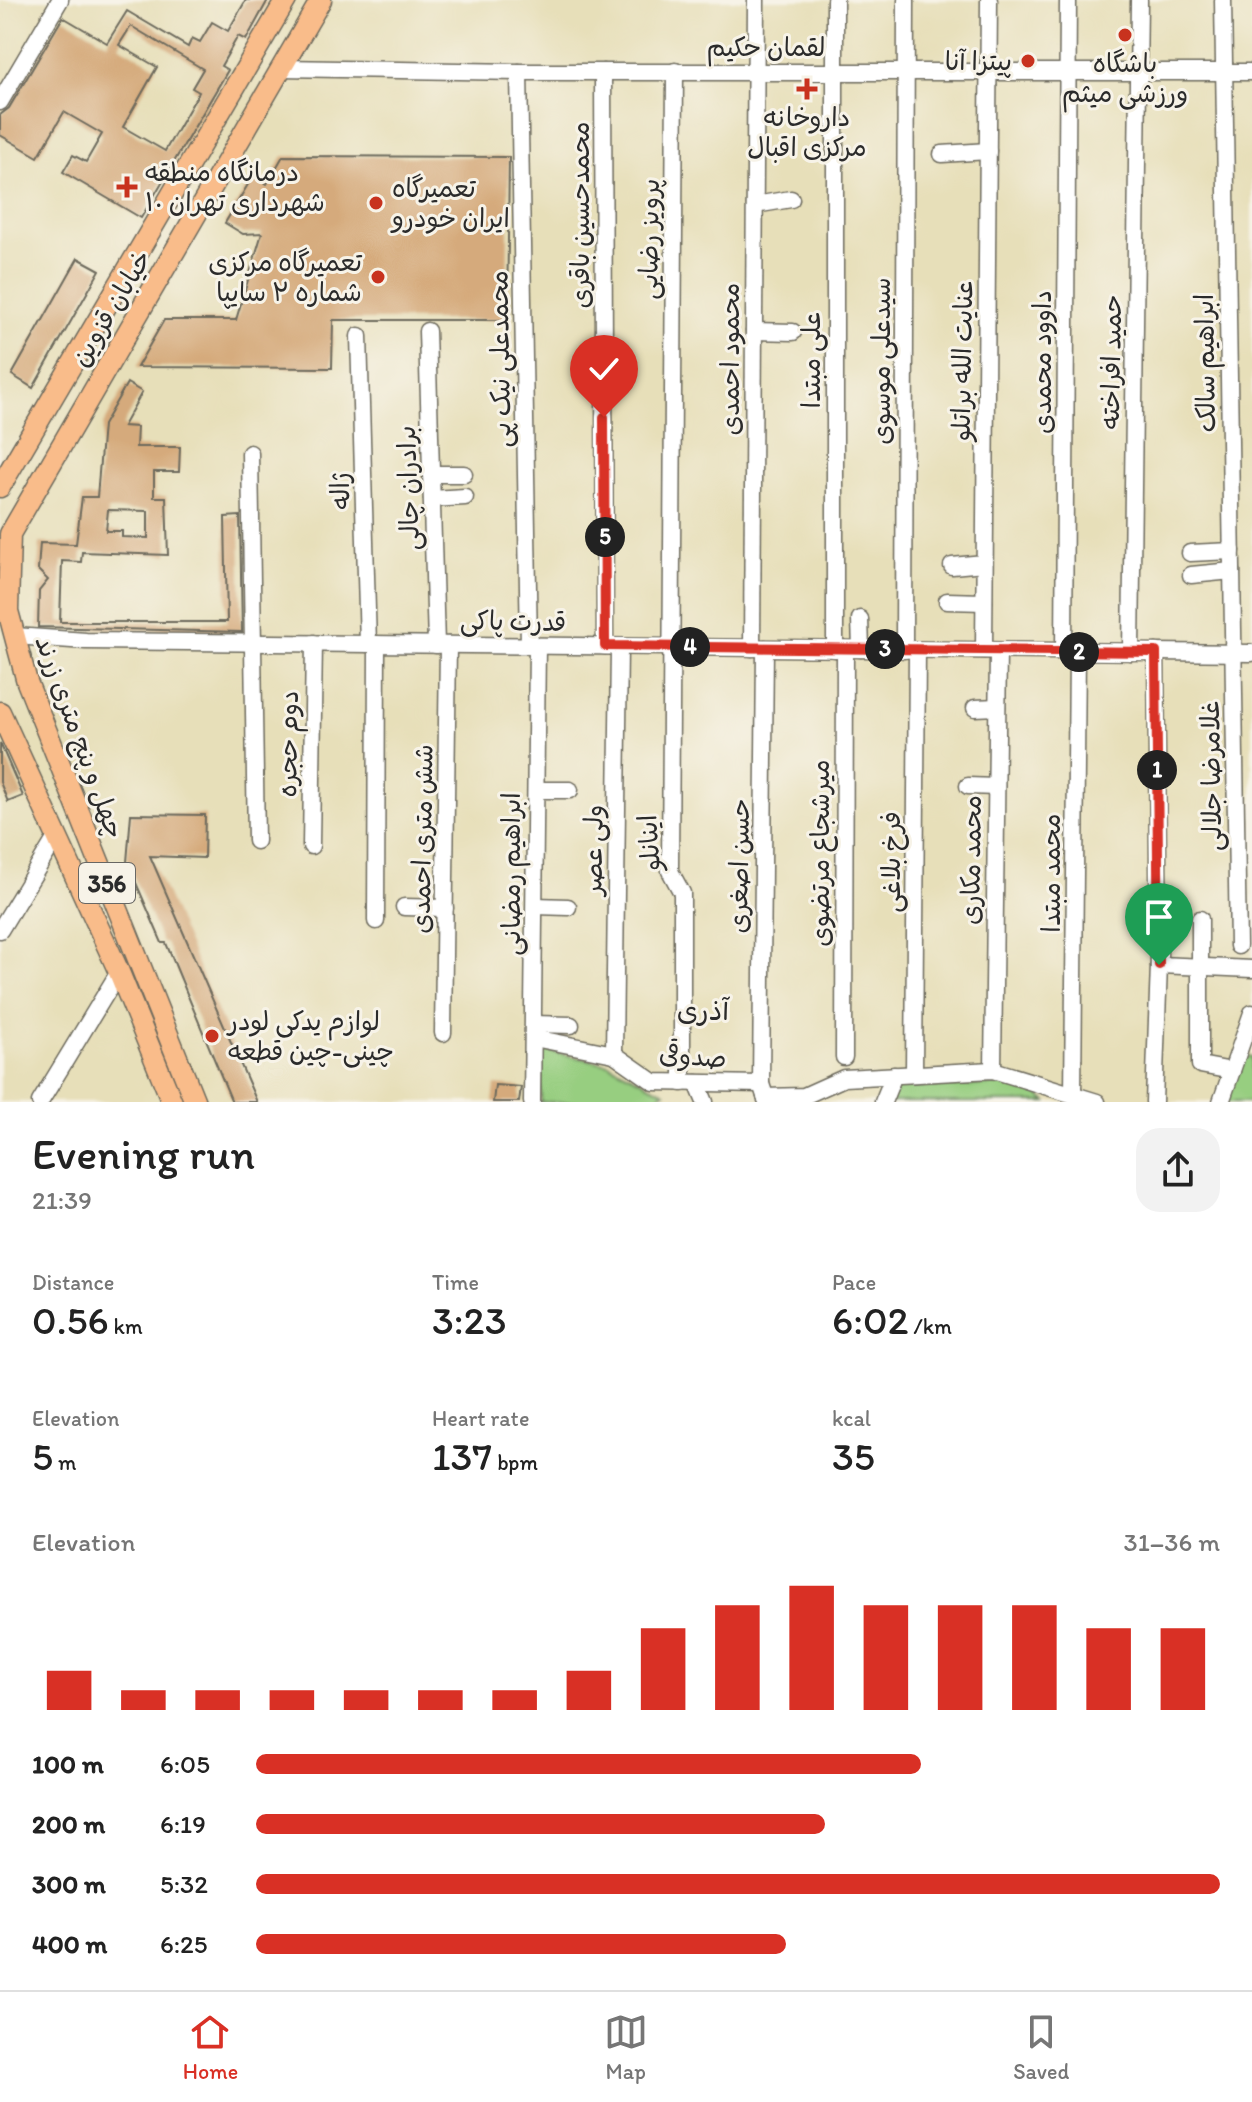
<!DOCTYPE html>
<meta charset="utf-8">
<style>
body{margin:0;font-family:Itim,"Playpen Sans Arabic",sans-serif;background:#f2f2f2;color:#222;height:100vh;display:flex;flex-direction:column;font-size:30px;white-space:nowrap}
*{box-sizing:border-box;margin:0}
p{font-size:26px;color:#767676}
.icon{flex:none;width:44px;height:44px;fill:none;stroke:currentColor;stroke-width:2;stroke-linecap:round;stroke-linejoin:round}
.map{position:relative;height:1102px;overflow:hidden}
.details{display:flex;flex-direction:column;background:#fff;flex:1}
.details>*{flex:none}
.pin{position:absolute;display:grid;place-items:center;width:68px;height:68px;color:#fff;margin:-82px -34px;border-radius:50% 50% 50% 0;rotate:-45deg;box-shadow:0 0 8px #0007}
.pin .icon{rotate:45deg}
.km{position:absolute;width:40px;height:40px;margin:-20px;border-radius:50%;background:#222;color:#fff;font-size:22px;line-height:40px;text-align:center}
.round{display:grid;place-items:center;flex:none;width:84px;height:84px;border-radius:24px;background:#f2f2f2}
.summary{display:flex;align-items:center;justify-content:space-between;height:136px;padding:0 32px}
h1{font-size:44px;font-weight:600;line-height:60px}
.stats{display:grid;grid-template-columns:repeat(3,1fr);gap:12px;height:136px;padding:8px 32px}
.stats div{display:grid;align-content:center}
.stats b{font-size:40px;font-weight:600}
.stats small{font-size:22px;font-weight:400}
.stats p{font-size:22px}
.chart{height:224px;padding:16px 32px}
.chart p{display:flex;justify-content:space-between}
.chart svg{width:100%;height:144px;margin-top:8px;stroke:#d93025;stroke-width:6}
ul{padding:0 32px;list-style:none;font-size:26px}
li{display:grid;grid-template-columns:128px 96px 1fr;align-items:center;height:60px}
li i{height:20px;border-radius:10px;background:#d93025}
.tab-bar{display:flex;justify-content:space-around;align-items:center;height:112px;border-top:2px solid #e0e0e0;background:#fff;font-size:22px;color:#767676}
.tab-bar a{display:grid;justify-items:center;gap:4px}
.tab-bar .active{color:#d93025}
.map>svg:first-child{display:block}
.green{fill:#97ce80;stroke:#617c56;stroke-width:2}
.building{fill:#d5aa7c;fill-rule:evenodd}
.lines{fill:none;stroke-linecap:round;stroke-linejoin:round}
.minor-casing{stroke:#6d6a5d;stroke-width:19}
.major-casing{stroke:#6d6a5d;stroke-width:23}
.minor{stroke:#fff;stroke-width:16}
.major{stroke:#f9bc8a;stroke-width:20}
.route-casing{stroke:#fff;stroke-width:16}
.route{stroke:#d93025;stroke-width:10}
.poi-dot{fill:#c8321e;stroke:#f7f3e8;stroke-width:3}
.labels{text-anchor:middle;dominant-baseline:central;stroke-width:6;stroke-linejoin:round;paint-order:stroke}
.shield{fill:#f7f3e8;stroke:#686764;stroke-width:2}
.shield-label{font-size:24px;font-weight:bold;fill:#2b2b2b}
.street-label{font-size:26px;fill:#2b2b2b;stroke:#f7f3e8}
.poi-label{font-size:26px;fill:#2b2b2b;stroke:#f7f3e8;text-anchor:start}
.neighbourhood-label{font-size:28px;fill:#2b2b2b;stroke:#f7f3e8}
</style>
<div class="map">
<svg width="1252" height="1102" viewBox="0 0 1252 1102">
<rect width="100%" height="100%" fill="#f7f3e8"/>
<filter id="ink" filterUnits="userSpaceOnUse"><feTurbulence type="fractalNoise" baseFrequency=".0125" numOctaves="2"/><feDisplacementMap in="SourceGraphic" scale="16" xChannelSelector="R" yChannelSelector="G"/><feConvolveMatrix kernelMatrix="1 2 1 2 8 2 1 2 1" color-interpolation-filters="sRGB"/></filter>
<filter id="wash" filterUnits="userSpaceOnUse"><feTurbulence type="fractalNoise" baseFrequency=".006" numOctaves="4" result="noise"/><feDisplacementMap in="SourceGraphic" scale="32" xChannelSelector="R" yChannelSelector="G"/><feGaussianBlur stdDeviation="1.8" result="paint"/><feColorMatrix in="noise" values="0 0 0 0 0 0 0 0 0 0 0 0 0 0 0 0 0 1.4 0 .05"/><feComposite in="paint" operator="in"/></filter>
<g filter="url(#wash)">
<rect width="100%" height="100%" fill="#e7dfb9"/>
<g class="green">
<path d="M 542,1050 L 609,1064 L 665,1092 L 647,1102 L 541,1102 Z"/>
<path d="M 1240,1053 L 1252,1057 L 1252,1102 L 1223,1102 Z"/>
<path d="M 1014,1084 L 1034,1091 L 1047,1102 L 887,1102 L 893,1088 Z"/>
</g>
<g id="blocks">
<g class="building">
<path d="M 246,0 L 268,0 L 246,40 L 238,36 L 221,66 L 228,70 L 141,218 L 63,172 L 73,155 L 86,162 L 102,134 L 64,112 L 38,157 L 0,135 L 0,115 L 9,108 L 63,17 L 107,43 L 127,11 L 188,47 L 192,38 L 200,42 L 212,22 L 228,31 ZM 131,26 L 203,69 L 192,88 L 199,92 L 165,151 L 123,127 L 157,67 L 119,45 Z"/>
<path d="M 283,156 L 509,157 L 507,320 L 333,320 L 332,368 L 137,367 L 164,320 L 236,320 L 262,233 L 243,234 L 225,223 L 253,176 L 267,184 Z"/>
<path d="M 78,258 L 100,270 L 33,388 L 12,375 Z"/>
<path d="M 127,383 L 142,392 L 123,426 L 137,427 L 136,447 L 180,447 L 179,472 L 154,472 L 154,497 L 166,497 L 168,555 L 82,552 L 81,562 L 62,561 L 60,622 L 227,622 L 225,517 L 240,516 L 242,632 L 38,627 L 39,591 L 48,580 L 38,570 L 40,543 L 76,544 L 82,497 L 97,497 L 103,425 ZM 108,510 L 148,511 L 148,538 L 122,537 L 122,531 L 106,531 Z"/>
<path d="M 0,743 L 23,796 L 8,802 L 0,782 Z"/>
<path d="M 131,814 L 205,815 L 204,858 L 150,856 L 257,1102 L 232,1102 L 166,943 L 162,943 L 127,862 Z"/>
<path d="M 495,1085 L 521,1087 L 519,1102 L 493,1102 Z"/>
</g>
</g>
</g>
<g filter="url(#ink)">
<use href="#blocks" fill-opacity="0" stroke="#6d6a5d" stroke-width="2"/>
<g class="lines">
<defs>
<g id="minor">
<path d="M 835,0 L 835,649"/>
<path d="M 1223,0 L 1238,946"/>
<path d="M 281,68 L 519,72 L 1252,72"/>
<path d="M 675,71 L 670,871 L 682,893 L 682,1083"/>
<path d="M 519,72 L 529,646"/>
<path d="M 603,72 L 605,646"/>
<path d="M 0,102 L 60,0"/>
<path d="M 942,154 L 988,151"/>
<path d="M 755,205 L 791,199"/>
<path d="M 427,331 L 436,645"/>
<path d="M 754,331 L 793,332"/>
<path d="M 359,336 L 368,644"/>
<path d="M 250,453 L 256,841"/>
<path d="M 431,474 L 464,474"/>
<path d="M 432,499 L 465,497"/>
<path d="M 1190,553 L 1232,551"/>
<path d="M 952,566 L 984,563"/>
<path d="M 1191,575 L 1232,571"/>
<path d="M 947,601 L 984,602"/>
<path d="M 860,619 L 861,649"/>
<path d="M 15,636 L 86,641 L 1252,653"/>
<path d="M 752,648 L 756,0"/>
<path d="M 765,648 L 761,1084 L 767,1102"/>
<path d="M 904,650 L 906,0"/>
<path d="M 984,650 L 989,0"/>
<path d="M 1064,651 L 1068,0"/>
<path d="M 1131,652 L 1139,0"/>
<path d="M 975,708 L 997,707"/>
<path d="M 968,786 L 996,787"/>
<path d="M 536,790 L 570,790"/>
<path d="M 311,846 L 314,643"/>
<path d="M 535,906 L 568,907"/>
<path d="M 404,907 L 445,908"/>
<path d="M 1200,919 L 1200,1065 L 1232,1071"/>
<path d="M 376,921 L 377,644"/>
<path d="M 0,930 L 57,836"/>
<path d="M 1159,965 L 1252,969"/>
<path d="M 534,1024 L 571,1025"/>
<path d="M 443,1033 L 448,645"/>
<path d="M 534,1038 L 614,1054 L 654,1082 L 761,1084"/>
<path d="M 614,1054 L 619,647"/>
<path d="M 844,1057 L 845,649"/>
<path d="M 993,1070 L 998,651"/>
<path d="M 914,1074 L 917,650"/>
<path d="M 697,1083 L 705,1102"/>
<path d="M 1073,1095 L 1077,652"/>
<path d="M 765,1097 L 804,1096 L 844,1078 L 993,1070 L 1097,1102"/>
<path d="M 40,1102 L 119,972"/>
<path d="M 532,1102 L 537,646"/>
<path d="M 883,1102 L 894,1075"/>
<path d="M 1154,1102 L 1159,965 L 1156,652"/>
<path d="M 1221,1102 L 1252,1013"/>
</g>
<g id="major">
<path d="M 0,487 L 286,0"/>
<path d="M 0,712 L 119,972 L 172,1102"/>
<path d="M 195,1102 L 27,682 L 8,611 L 10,534 L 321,0"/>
</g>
</defs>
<use href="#minor" class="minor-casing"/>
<use href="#major" class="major-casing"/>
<use href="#minor" class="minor"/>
<use href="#major" class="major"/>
</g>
</g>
<g class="lines" filter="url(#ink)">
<defs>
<path id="route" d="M 604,417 L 605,646 L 1156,652 L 1159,965"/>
</defs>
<use href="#route" class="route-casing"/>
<use href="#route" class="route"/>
</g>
<g class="poi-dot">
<circle cx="1125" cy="35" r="8"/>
<circle cx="1028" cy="61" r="8"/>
<path d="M803 77h8v8h8v8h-8v8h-8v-8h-8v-8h8z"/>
<path d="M123 175h8v8h8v8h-8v8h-8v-8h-8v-8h8z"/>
<circle cx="376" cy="203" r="8"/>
<circle cx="378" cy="277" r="8"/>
<circle cx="212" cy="1036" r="8"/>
</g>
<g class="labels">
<rect class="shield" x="79" y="863" width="56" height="40" rx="6"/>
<g class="shield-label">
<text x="107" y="883">356</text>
</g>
<g class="street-label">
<text x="766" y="47">لقمان حکیم</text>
<text transform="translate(580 215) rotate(-90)">محمدحسین باقری</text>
<text transform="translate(649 239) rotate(-89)">پرویز رضایی</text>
<text transform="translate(111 308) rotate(-59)">خیابان قزوین</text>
<text transform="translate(500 359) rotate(-91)">محمدعلی نیک پی</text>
<text transform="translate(730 359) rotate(-90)">محمود احمدی</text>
<text transform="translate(811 360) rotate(-90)">علی مبتدا</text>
<text transform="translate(881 361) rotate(-90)">سیدعلی موسوی</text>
<text transform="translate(962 361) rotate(-89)">عنایت الله براتلو</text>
<text transform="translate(1042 362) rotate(-90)">داوود محمدی</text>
<text transform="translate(1111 362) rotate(-89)">حمید افراخته</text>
<text transform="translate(1205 363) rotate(-91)">ابراهیم سالک</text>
<text transform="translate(408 488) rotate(-92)">برادران چالی</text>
<text transform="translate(340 491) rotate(-92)">ژاله</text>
<text transform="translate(513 621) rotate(1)">قدرت پاکی</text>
<text transform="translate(80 737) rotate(70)">چهل و پنج متری زرند</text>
<text transform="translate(288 744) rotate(-89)">دوم حجره</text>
<text transform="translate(1211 776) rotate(-91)">غلامرضا جلالی</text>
<text transform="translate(422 839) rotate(-89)">شش متری احمدی</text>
<text transform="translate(649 843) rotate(-94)">اینانلو</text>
<text transform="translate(593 850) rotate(-89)">ولی عصر</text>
<text transform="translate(820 853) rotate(-90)">میرشجاع مرتضوی</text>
<text transform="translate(971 860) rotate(-89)">محمد مکاری</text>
<text transform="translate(891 862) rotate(-90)">فرخ بلاغی</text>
<text transform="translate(739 866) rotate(-89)">حسن اصغری</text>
<text transform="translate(1051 873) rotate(-90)">محمد مبتدا</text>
<text transform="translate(511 874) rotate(-90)">ابراهیم رمضانی</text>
<text transform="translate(693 1056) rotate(5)">صدوقی</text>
</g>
<g class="poi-label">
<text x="1012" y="61" text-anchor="end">پیتزا آنا</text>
<text x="1125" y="63" text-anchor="middle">باشگاه<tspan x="1125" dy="30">ورزشی میثم</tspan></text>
<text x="807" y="117" text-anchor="middle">داروخانه<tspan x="807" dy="30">مرکزی اقبال</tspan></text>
<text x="145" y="172">درمانگاه منطقه<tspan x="145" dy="30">۱۰ شهرداری تهران</tspan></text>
<text x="392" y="188">تعمیرگاه<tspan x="392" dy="30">ایران خودرو</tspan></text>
<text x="362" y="262" text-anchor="end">تعمیرگاه مرکزی<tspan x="362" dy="30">شماره ۲ سایپا</tspan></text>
<text x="228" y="1021">لوازم یدکی لودر<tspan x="228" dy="30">چینی-چین قطعه</tspan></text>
</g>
<g class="neighbourhood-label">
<text x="703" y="1010">آذری</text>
</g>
</g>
</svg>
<div class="pin" style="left:1159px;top:965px;background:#1e9e55"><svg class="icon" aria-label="arrive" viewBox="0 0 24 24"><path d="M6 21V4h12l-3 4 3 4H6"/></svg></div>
<div class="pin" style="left:604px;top:417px;background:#d93025"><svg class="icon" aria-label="check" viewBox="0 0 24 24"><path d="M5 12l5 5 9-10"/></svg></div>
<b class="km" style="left:1157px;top:770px">1</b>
<b class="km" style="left:1079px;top:652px">2</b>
<b class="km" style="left:885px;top:649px">3</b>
<b class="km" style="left:690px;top:647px">4</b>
<b class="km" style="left:605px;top:537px">5</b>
</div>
<section class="details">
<div class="summary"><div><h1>Evening run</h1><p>21:39</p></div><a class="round"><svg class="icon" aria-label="share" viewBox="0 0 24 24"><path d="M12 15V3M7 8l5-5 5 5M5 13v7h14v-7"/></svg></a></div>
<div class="stats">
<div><p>Distance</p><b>0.56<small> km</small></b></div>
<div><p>Time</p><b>3:23</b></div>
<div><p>Pace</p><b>6:02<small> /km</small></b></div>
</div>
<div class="stats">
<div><p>Elevation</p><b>5<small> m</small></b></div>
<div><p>Heart rate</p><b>137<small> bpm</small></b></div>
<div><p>kcal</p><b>35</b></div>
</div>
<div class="chart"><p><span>Elevation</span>31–36 m</p>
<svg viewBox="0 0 160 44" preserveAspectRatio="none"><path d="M5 44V32M15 44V38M25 44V38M35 44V38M45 44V38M55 44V38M65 44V38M75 44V32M85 44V19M95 44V12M105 44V6M115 44V12M125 44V12M135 44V12M145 44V19M155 44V19"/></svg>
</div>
<ul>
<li><b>100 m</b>6:05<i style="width:69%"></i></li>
<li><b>200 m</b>6:19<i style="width:59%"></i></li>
<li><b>300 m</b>5:32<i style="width:100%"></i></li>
<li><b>400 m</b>6:25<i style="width:55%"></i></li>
</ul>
</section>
<nav class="tab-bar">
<a class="active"><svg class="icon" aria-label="home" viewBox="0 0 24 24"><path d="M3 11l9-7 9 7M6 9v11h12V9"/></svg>Home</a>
<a><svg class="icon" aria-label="map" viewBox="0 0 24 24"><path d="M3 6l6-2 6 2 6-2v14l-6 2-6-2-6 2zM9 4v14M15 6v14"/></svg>Map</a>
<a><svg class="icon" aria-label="saved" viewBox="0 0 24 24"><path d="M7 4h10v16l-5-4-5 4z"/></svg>Saved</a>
</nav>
